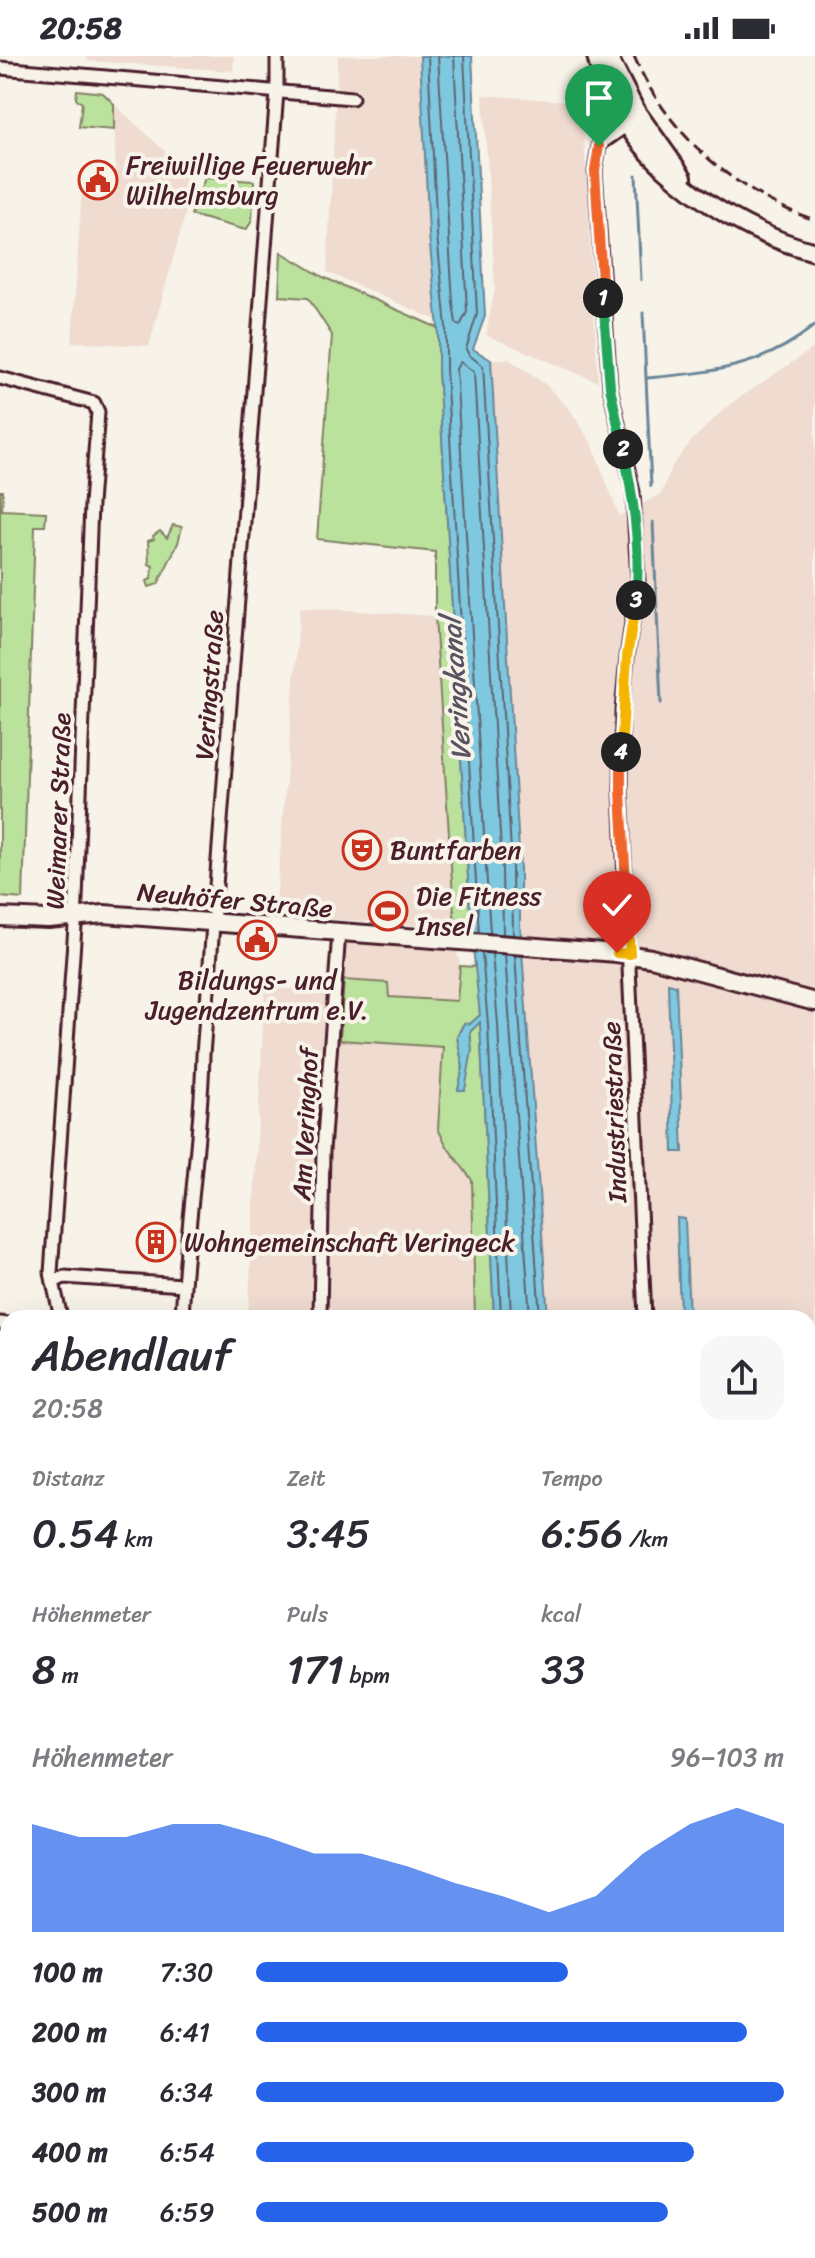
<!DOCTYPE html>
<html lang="de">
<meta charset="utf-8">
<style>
body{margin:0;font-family:Sriracha,sans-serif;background:#f7f7f7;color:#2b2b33;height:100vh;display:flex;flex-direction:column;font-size:30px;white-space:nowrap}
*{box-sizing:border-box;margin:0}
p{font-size:26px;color:#7c7c81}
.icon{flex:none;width:44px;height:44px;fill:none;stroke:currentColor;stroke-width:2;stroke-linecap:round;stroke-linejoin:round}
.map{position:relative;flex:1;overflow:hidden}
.details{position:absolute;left:0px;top:1254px;width:816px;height:948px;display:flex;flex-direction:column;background:#fff;border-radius:24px 24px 0 0;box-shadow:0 8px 32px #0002}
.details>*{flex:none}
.pin{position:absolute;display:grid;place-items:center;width:68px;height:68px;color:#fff;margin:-82px -34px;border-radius:50% 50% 50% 0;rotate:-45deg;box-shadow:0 0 8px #0007}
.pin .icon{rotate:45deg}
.km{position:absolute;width:40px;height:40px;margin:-20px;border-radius:50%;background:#222;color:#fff;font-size:22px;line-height:40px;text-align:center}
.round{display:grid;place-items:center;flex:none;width:84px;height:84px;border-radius:24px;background:#f7f7f7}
.summary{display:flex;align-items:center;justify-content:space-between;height:136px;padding:0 32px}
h1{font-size:44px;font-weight:600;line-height:60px}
.metrics{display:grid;grid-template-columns:repeat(3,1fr);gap:12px;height:136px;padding:8px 32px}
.metrics div{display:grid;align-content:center}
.metrics b{font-size:40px;font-weight:600}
.metrics small{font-size:22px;font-weight:400}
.metrics p{font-size:22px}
.chart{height:224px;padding:16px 32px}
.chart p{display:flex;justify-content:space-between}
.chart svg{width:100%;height:144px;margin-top:8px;fill:#2563eb;opacity:.7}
ul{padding:0 32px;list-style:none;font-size:26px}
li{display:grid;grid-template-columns:128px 96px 1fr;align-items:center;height:60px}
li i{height:20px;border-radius:10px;background:#2563eb}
.status{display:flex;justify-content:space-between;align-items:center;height:56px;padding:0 40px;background:#fff;direction:ltr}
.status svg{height:22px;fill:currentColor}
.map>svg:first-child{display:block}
.built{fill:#efdbd0}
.green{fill:#bbe29d;stroke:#828064;stroke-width:2}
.water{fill:#7fc9e0;stroke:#6a8598;stroke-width:2}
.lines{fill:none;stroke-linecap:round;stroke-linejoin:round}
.shore{stroke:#5f6373;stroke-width:2}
.stream{stroke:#6a8598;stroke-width:3}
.street-casing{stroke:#4a1f2b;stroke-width:17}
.secondary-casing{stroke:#4a1f2b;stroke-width:22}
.street{stroke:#f7f3e8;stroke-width:11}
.secondary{stroke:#f7f3e8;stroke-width:16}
.rail{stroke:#4a1f2b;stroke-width:3;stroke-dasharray:12 6;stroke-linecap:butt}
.split-1-casing{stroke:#fff;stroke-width:16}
.split-2-casing{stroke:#fff;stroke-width:16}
.split-3-casing{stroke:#fff;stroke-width:16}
.split-4-casing{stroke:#fff;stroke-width:16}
.split-5-casing{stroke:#fff;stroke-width:16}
.split-6-casing{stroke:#fff;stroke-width:16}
.split-1{stroke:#f0652b;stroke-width:10}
.split-2{stroke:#22a559;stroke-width:10}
.split-3{stroke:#22a559;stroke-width:10}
.split-4{stroke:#f5b400;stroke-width:10}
.split-5{stroke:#f0652b;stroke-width:10}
.split-6{stroke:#f5b400;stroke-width:10}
.labels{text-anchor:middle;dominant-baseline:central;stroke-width:8;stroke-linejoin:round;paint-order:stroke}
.poi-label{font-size:26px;fill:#4a1f2b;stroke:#f7f3e8;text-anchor:start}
.street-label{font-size:26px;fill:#4a1f2b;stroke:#f7f3e8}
.water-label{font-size:28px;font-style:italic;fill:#5a5261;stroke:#f7f3e8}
</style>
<div class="status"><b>20:58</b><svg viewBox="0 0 49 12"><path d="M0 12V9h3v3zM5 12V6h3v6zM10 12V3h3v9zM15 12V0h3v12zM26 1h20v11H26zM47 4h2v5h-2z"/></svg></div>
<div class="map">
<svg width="815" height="2202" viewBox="0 0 815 2202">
<rect width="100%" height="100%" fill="#f7f3e8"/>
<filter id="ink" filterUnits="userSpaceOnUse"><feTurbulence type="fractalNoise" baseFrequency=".0125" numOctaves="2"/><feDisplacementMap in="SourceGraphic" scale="16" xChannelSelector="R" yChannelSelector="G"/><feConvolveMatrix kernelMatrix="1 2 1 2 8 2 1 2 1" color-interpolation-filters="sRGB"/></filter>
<g filter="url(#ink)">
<g class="built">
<path d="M 85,0 L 234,0 L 233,15 L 89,5 Z"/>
<path d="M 338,0 L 420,0 L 436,264 L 327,216 Z"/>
<path d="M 483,39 L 582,46 L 598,326 L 486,279 L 495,231 Z"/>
<path d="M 114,48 L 195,123 L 149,290 L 72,286 L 82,134 L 116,134 Z"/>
<path d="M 815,291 L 815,1631 L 808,1629 L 808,1262 L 548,1262 L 520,867 L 518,780 L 491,304 L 509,303 L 546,329 L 571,355 L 592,388 L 619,460 L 661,438 L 672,410 L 692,384 L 730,348 Z"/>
<path d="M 300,551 L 435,560 L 455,872 L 275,859 Z"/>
<path d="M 335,884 L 457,892 L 460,910 L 458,945 L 388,941 L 340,983 L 443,991 L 448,1092 L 472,1124 L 475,1262 L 248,1262 L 265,931 L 332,936 Z"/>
<path d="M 808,1784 L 815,1786 L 815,2018 L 808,2011 Z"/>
</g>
<g class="green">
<path d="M 77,34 L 103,37 L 114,48 L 114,74 L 79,71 L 82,47 L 76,43 Z"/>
<path d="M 205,122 L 254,125 L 252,165 L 246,174 L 191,159 Z"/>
<path d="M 281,196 L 323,221 L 438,272 L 438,313 L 471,872 L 455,872 L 435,560 L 435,496 L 317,483 L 332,279 L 308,242 L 279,240 Z"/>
<path d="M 0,435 L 3,435 L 2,454 L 46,456 L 45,470 L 35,470 L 23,843 L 0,841 Z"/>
<path d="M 173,469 L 182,471 L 178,487 L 158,528 L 149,531 L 147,525 L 151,523 L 153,510 L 149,508 L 148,485 L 154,483 L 153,480 L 160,475 L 167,482 Z"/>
<path d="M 460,910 L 476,911 L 480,959 L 470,968 L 462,970 L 457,981 L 463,1011 L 458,1034 C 469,1016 474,997 470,976 L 480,965 L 494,1262 L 475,1262 L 472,1124 L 448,1092 L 438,1073 L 443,991 L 340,984 L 344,924 L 388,927 L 389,941 L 457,945 Z"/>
<path d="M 808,1639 L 815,1641 L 815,1786 L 808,1784 Z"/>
<path d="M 715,2194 L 804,2194 L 800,2202 L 719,2202 Z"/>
</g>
<g class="water">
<path d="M 420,0 L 472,0 L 485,260 L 473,293 L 491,304 L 520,813 L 520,867 L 548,1262 L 494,1262 L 480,966 L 470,976 L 472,994 L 465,1034 L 458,1034 L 463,1011 L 457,981 L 464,967 L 470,968 L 480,959 L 471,872 L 438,313 L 438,272 L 429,179 Z"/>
<path d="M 668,927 L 676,929 L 683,1096 L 673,1096 Z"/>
<path d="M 677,1162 L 685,1163 L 689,1262 L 680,1262 Z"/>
</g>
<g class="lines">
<g class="shore">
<path d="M 428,0 L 437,179 L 446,271 L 446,313 L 479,877"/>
<path d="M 438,0 L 453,247 L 456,267 L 460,270 L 467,256 L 454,0"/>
<path d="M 464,0 L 477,258 L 466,293 L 469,299 L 483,310 L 512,813 L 513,879"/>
<path d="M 490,877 L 456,313 L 460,306 L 474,316 L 502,813 L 503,878"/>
<path d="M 482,897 L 488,969 L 501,1262"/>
<path d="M 492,898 L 498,968 L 511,1262"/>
<path d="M 505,898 L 530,1262"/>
<path d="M 515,899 L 540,1262"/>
</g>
<g class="stream">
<path d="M 636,119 L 641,224"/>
<path d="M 643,257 L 651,430"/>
<path d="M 647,322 C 711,316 763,313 815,269"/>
<path d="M 653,466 L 661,647"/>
<path d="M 808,1633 L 815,1635"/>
</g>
<defs>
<g id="street">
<path d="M 0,12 L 352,42"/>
<path d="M 633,65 L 603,86 L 599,90 L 595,115 L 610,331 L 633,436 L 638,525 L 627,601 L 622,655 L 621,735 L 645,1262"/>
<path d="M 0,322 L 94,347 L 98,356 L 91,448 L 75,870 L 51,1217 L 61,1262"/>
<path d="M 53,1226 L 64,1221 L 183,1229"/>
<path d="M 182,1262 C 186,1174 201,1087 203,999 L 277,36 L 277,0"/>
<path d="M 320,1262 L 323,1095 L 339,876"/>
<path d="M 0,1267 L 8,1268"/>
<path d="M 0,1506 L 8,1507"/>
<path d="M 0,1613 L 8,1613"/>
<path d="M 0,1737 L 8,1737"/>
<path d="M 0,1979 L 8,1982"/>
<path d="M 808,2098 L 815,2105"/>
<path d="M 442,2194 L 458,2202"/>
<path d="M 112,2202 L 113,2194"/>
<path d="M 207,2202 L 208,2194"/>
<path d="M 393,2202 L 395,2194"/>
<path d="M 523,2202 L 526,2194"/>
</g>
<g id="secondary">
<path d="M 596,0 C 617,97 724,172 815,196"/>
<path d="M 608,0 L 636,55 L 683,121"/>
<path d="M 0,861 L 48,863 L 104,858 L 617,897 L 651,902 L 815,946"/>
</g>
</defs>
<use href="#street" class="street-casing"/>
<use href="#secondary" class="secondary-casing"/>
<use href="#street" class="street"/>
<use href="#secondary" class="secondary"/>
<path class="rail" d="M 634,0 C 666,77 736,138 815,164"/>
</g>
</g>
<g class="lines" filter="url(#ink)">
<defs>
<path id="split-1" d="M 599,90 L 595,115 L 603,242"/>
<path id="split-2" d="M 603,242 L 610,331 L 623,393"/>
<path id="split-3" d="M 623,393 C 634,442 641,494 636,544"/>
<path id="split-4" d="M 621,696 L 627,601 L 636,544"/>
<path id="split-5" d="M 621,696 L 621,735 L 627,848"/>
<path id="split-6" d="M 617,897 L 630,898 L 627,848"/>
</defs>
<use href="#split-1" class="split-1-casing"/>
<use href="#split-2" class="split-2-casing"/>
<use href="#split-3" class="split-3-casing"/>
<use href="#split-4" class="split-4-casing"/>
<use href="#split-5" class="split-5-casing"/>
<use href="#split-6" class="split-6-casing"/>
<use href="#split-1" class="split-1"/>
<use href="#split-2" class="split-2"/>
<use href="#split-3" class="split-3"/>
<use href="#split-4" class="split-4"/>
<use href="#split-5" class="split-5"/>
<use href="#split-6" class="split-6"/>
</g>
<defs>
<symbol id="civic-ring" viewBox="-11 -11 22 22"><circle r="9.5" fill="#f7f3e8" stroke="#c8321e" stroke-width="1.5"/><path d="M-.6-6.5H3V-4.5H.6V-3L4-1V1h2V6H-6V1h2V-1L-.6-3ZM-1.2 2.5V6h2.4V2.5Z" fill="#c8321e"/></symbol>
<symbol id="theatre-ring" viewBox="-11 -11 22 22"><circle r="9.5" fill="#f7f3e8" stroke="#c8321e" stroke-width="1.5"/><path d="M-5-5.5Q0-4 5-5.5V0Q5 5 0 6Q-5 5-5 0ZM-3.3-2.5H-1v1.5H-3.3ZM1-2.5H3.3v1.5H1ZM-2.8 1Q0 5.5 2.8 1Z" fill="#c8321e"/></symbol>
<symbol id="stadium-ring" viewBox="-11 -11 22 22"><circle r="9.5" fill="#f7f3e8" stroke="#c8321e" stroke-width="1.5"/><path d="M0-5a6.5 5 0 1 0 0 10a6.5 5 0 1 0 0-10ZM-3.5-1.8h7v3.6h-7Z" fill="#c8321e"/></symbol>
<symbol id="building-ring" viewBox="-11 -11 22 22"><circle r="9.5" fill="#f7f3e8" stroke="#c8321e" stroke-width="1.5"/><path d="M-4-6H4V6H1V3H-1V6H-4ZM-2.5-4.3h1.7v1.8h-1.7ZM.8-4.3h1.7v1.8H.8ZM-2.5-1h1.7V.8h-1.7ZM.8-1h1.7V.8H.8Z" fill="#c8321e"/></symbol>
</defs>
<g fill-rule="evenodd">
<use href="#civic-ring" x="76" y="102" width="44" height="44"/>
<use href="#theatre-ring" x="340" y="772" width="44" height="44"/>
<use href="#stadium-ring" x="366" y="833" width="44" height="44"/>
<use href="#civic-ring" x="235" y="862" width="44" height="44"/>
<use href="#building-ring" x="134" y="1164" width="44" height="44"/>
</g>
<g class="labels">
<g class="poi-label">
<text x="126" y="109">Freiwillige Feuerwehr<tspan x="126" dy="30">Wilhelmsburg</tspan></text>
<text x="390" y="794">Buntfarben</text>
<text x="416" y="840">Die Fitness<tspan x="416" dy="30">Insel</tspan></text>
<text x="257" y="924" text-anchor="middle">Bildungs- und<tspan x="257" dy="30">Jugendzentrum e.V.</tspan></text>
<text x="184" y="1186">Wohngemeinschaft Veringeck</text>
</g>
<g class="street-label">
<text transform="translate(209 629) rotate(-86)">Veringstraße</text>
<text transform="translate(58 755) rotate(-88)">Weimarer Straße</text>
<text transform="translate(235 844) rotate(5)">Neuhöfer Straße</text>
<text transform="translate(614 1056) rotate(-92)">Industriestraße</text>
<text transform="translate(305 1068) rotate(-87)">Am Veringhof</text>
</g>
<g class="water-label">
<text transform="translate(456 633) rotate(-94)">Veringkanal</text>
</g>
</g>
</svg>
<div class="pin" style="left:599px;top:90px;background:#1e9e55"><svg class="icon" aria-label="arrive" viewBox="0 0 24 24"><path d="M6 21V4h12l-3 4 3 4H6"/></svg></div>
<div class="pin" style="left:617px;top:897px;background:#d93025"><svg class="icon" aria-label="check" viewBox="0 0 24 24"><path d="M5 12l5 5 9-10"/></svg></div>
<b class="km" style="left:603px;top:242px">1</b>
<b class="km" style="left:623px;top:393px">2</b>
<b class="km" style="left:636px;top:544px">3</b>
<b class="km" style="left:621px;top:696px">4</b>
<section class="details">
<div class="summary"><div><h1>Abendlauf</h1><p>20:58</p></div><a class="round"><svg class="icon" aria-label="share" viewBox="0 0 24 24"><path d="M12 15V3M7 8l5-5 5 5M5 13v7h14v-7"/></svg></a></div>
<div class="metrics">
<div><p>Distanz</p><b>0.54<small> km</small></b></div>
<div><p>Zeit</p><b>3:45</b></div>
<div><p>Tempo</p><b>6:56<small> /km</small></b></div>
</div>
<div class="metrics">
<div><p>Höhenmeter</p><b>8<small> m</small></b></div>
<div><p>Puls</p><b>171<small> bpm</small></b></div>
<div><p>kcal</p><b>33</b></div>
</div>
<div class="chart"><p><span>Höhenmeter</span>96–103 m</p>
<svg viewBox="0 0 160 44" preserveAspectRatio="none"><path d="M0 44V11L10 15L20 15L30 11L40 11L50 15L60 20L70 20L80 24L90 29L100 33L110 38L120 33L130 20L140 11L150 6L160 11V44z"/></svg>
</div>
<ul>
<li><b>100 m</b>7:30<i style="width:59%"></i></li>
<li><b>200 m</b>6:41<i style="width:93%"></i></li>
<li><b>300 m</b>6:34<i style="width:100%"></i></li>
<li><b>400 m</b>6:54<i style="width:83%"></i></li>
<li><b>500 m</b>6:59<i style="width:78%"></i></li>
</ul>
</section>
</div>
